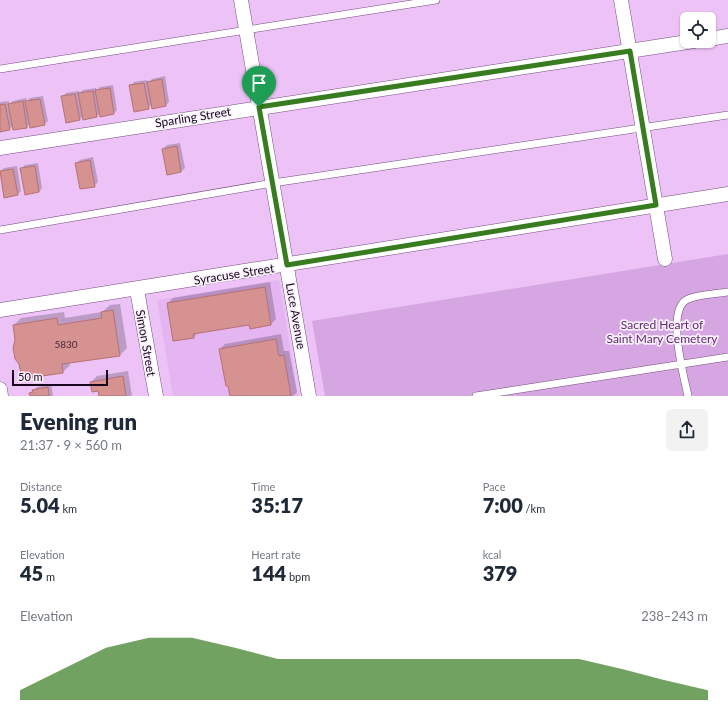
<!DOCTYPE html>
<meta charset="utf-8">
<style>
body{margin:0;font-family:Lato,sans-serif;background:#f2f2f3;color:#1f2937;height:100vh;display:flex;flex-direction:column;font-size:15px;white-space:nowrap}
*{box-sizing:border-box;margin:0}
p{font-size:13px;color:#747a83}
.icon{flex:none;width:22px;height:22px;fill:none;stroke:currentColor;stroke-width:2;stroke-linecap:round;stroke-linejoin:round}
.map{position:relative;height:396px;overflow:hidden}
.sheet{display:flex;flex-direction:column;background:#fff;flex:1}
.sheet>*{flex:none}
.buttons{position:absolute;left:680px;top:12px;display:grid;gap:8px}
.buttons a{display:grid;place-items:center;width:36px;height:36px;border-radius:6px;background:#fff;box-shadow:0 1px 3px #0004;font-size:20px}
.scale{position:absolute;left:12px;bottom:10px;width:96px;box-sizing:border-box;padding-left:4px;border:2px solid #17081b;border-top:0;font-size:11px;line-height:14px;white-space:nowrap;color:#17081b;-webkit-text-stroke:3px #f9f1fc;paint-order:stroke}
.pin{position:absolute;display:grid;place-items:center;width:34px;height:34px;color:#fff;margin:-41px -17px;border-radius:50% 50% 50% 0;rotate:-45deg;box-shadow:0 0 4px #0007}
.pin .icon{rotate:45deg}
.round{display:grid;place-items:center;flex:none;width:42px;height:42px;border-radius:6px;background:#f2f2f3}
.summary{display:flex;align-items:center;justify-content:space-between;height:68px;padding:0 20px}
h1{font-size:22px;font-weight:800;line-height:30px}
.metrics{display:grid;grid-template-columns:repeat(3,1fr);gap:6px;height:68px;padding:4px 20px}
.metrics div{display:grid;align-content:center}
.metrics b{font-size:20px;font-weight:800}
.metrics small{font-size:11px;font-weight:400}
.metrics p{font-size:11px}
.chart{height:112px;padding:8px 20px}
.chart p{display:flex;justify-content:space-between}
.chart svg{width:100%;height:72px;margin-top:4px;fill:#377c1f;opacity:.7}
.map>svg:first-child{display:block}
.built{fill:#e4b5f0}
.green{fill:#d5a6e2}
.shadow{fill:#0003}
.building{fill:#d69191;stroke:#b57273}
.lines{fill:none;stroke-linecap:round;stroke-linejoin:round}
.service-casing{stroke:#734e7d;stroke-width:8}
.minor-casing{stroke:#734e7d;stroke-width:15}
.service{stroke:#fff;stroke-width:7}
.minor{stroke:#fff;stroke-width:14}
.route-casing{stroke:#fff;stroke-width:8}
.route{stroke:#377c1f;stroke-width:5}
.labels{text-anchor:middle;dominant-baseline:central;stroke-width:3.5;stroke-linejoin:round;paint-order:stroke}
.number-label{font-size:10px;fill:#472a38}
.street-label{font-size:12px;fill:#17081b;stroke:#f9f1fc}
.park-label{font-size:12px;fill:#632672;stroke:#f9f1fc}
</style>
<div class="map">
<svg width="728" height="396" viewBox="0 0 728 396">
<rect width="100%" height="100%" fill="#ecc2f7"/>
<path class="built" d="M 279,280 L 298,396 L 173,396 L 157,300 Z"/>
<path class="green" d="M 728,254 L 728,396 L 325,396 L 312,321 Z"/>
<g class="shadow">
<path d="M 165,76 L 169,102 L 166,105 L 152,104 L 148,108 L 130,86 L 134,82 L 147,80 L 148,83 L 152,79 Z"/>
<path d="M 113,85 L 117,110 L 114,113 L 100,113 L 97,116 L 84,118 L 83,116 L 80,119 L 62,97 L 66,93 L 79,91 L 79,93 L 83,90 L 96,88 L 97,90 L 100,87 Z"/>
<path d="M 43,96 L 48,121 L 44,124 L 30,123 L 27,127 L 14,129 L 13,126 L 9,129 L 0,131 L 0,102 L 9,101 L 9,104 L 13,101 L 26,98 L 27,102 L 30,98 Z"/>
<path d="M 180,143 L 185,168 L 181,172 L 168,174 L 163,149 L 167,145 Z"/>
<path d="M 93,157 L 98,182 L 94,186 L 76,163 L 80,160 Z"/>
<path d="M 38,163 L 42,188 L 39,192 L 21,169 L 25,165 Z"/>
<path d="M 17,166 L 21,191 L 18,194 L 4,197 L 0,172 L 4,168 Z"/>
<path d="M 270,282 L 276,319 L 271,324 L 250,324 L 198,332 L 194,337 L 168,303 L 173,298 Z"/>
<path d="M 120,304 L 127,348 L 120,355 L 69,362 L 70,365 L 63,372 L 16,340 L 14,325 L 21,318 L 64,312 L 65,318 L 102,312 L 110,305 Z"/>
<path d="M 281,334 L 284,351 L 289,351 L 297,392 L 293,396 L 231,396 L 220,349 L 225,344 Z"/>
<path d="M 128,371 L 132,396 L 100,396 L 99,390 L 91,382 L 97,376 Z"/>
<path d="M 51,384 L 53,396 L 31,396 L 30,393 L 37,387 Z"/>
</g>
<g class="building">
<path d="M 162,79 L 166,106 L 152,109 L 147,82 Z"/>
<path d="M 144,83 L 149,109 L 134,112 L 129,85 Z"/>
<path d="M 110,88 L 114,114 L 100,117 L 95,90 Z"/>
<path d="M 93,91 L 97,117 L 83,120 L 78,93 Z"/>
<path d="M 75,94 L 80,120 L 66,123 L 61,96 Z"/>
<path d="M 40,99 L 45,125 L 30,128 L 25,101 Z"/>
<path d="M 23,101 L 27,128 L 13,130 L 8,104 Z"/>
<path d="M 5,104 L 10,130 L 0,132 L 0,105 Z"/>
<path d="M 177,146 L 181,172 L 167,175 L 162,149 Z"/>
<path d="M 90,160 L 95,187 L 80,189 L 75,163 Z"/>
<path d="M 35,166 L 39,192 L 25,195 L 20,168 Z"/>
<path d="M 13,169 L 18,195 L 4,198 L 0,171 Z"/>
<path d="M 265,287 L 271,325 L 250,329 L 249,325 L 193,334 L 194,338 L 173,341 L 167,303 Z"/>
<path d="M 113,310 L 120,356 L 62,364 L 63,373 L 22,379 L 19,364 L 15,359 L 13,348 L 15,340 L 13,325 L 57,318 L 58,325 L 102,318 L 101,312 Z"/>
<path d="M 276,339 L 279,356 L 284,355 L 291,396 L 230,396 L 228,386 L 226,386 L 219,349 Z"/>
<path d="M 123,376 L 126,396 L 99,396 L 98,391 L 92,392 L 90,382 Z"/>
<path d="M 48,387 L 49,396 L 30,396 L 29,393 L 33,392 L 32,390 Z"/>
</g>
<g class="lines">
<defs>
<g id="service">
<path d="M 0,69 L 436,0"/>
<path d="M 0,230 L 273,183 L 728,115"/>
<path d="M 476,396 L 728,357"/>
<path d="M 688,396 C 684,376 665,309 688,299 C 700,294 716,294 728,292"/>
</g>
<g id="minor">
<path d="M 241,0 L 309,396"/>
<path d="M 621,0 L 665,259"/>
<path d="M 709,39 L 728,36"/>
<path d="M 0,148 L 694,41"/>
<path d="M 137,290 L 156,396"/>
<path d="M 0,310 L 728,194"/>
<path d="M 0,389 L 1,396"/>
</g>
</defs>
<use href="#service" class="service-casing"/>
<use href="#minor" class="minor-casing"/>
<use href="#service" class="service"/>
<use href="#minor" class="minor"/>
</g>
<g class="lines">
<defs>
<path id="route" d="M 630,51 L 656,205 L 287,265 L 259,107 Z"/>
</defs>
<use href="#route" class="route-casing"/>
<use href="#route" class="route"/>
</g>
<g class="labels">
<g class="number-label">
<text x="66" y="344">5830</text>
</g>
<g class="street-label">
<text transform="translate(193 117) rotate(-9)">Sparling Street</text>
<text transform="translate(234 274) rotate(-9)">Syracuse Street</text>
<text transform="translate(296 316) rotate(80)">Luce Avenue</text>
<text transform="translate(146 343) rotate(80)">Simon Street</text>
</g>
<g class="park-label">
<text x="662" y="324">Sacred Heart of<tspan x="662" dy="14">Saint Mary Cemetery</tspan></text>
</g>
</g>
</svg>
<div class="buttons">
<a><svg class="icon" aria-label="locate" viewBox="0 0 24 24"><circle cx="12" cy="12" r="6"/><path d="M12 2v4M12 18v4M2 12h4M18 12h4"/></svg></a>
</div>
<div class="scale">50 m</div>
<div class="pin" style="left:259px;top:107px;background:#1e9e55"><svg class="icon" aria-label="arrive" viewBox="0 0 24 24"><path d="M6 21V4h12l-3 4 3 4H6"/></svg></div>
</div>
<section class="sheet">
<div class="summary"><div><h1>Evening run</h1><p>21:37 · 9 × 560 m</p></div><a class="round"><svg class="icon" aria-label="share" viewBox="0 0 24 24"><path d="M12 15V3M7 8l5-5 5 5M5 13v7h14v-7"/></svg></a></div>
<div class="metrics">
<div><p>Distance</p><b>5.04<small> km</small></b></div>
<div><p>Time</p><b>35:17</b></div>
<div><p>Pace</p><b>7:00<small> /km</small></b></div>
</div>
<div class="metrics">
<div><p>Elevation</p><b>45<small> m</small></b></div>
<div><p>Heart rate</p><b>144<small> bpm</small></b></div>
<div><p>kcal</p><b>379</b></div>
</div>
<div class="chart"><p><span>Elevation</span>238–243 m</p>
<svg viewBox="0 0 160 44" preserveAspectRatio="none"><path d="M0 44V38L10 25L20 12L30 6L40 6L50 12L60 19L70 19L80 19L90 19L100 19L110 19L120 19L130 19L140 25L150 32L160 38V44z"/></svg>
</div>
</section>
